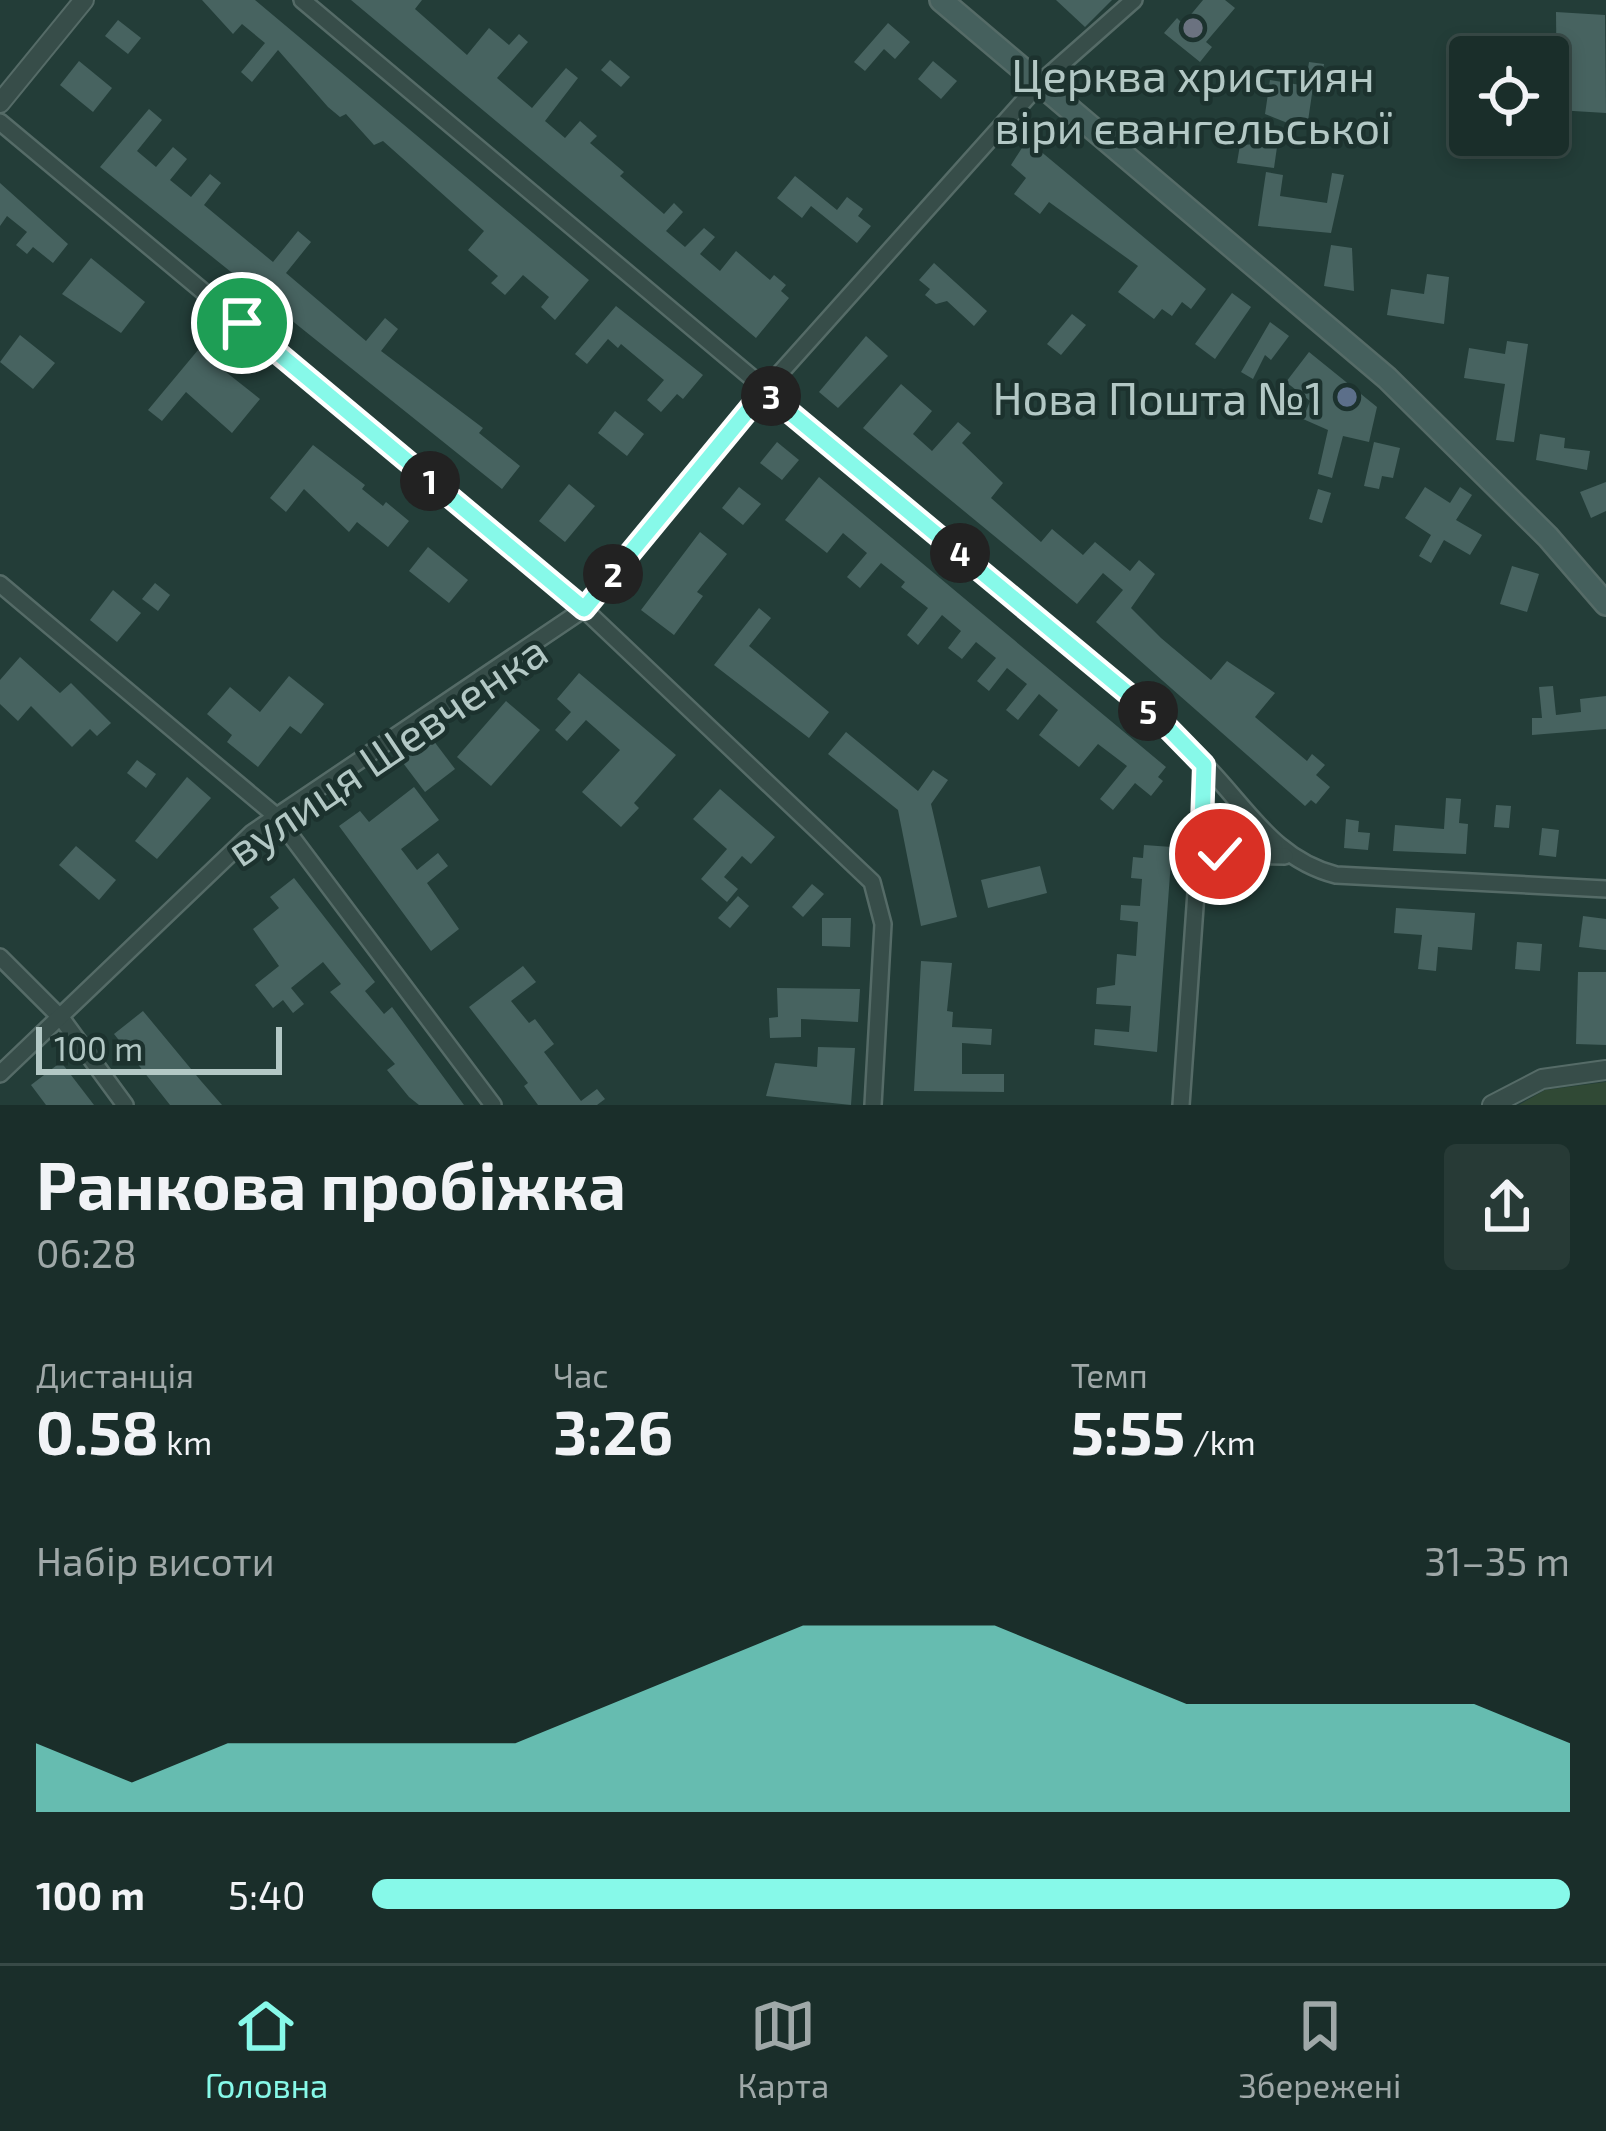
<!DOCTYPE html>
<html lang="uk">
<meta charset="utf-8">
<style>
body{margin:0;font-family:"Exo 2",sans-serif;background:#273a36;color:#f1f3f6;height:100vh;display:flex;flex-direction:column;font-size:45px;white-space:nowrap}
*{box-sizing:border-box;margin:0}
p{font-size:39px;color:#9fa8a8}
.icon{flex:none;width:66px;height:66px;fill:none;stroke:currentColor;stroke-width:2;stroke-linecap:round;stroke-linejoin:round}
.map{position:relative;height:1105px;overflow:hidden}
.drawer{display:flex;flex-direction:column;background:#1a2e2a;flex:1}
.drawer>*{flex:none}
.fabs{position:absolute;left:1449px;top:36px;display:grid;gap:24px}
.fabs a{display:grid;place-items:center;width:120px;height:120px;border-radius:12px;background:#1a2e2a;box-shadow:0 6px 18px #0003,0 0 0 3px #384a47;font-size:60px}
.scale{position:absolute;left:36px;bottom:30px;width:246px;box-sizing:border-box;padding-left:12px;border:6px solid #b3c8c5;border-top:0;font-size:33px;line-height:42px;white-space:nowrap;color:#b3c8c5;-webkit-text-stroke:9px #1c322e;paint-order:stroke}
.pin{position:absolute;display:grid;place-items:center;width:102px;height:102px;color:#fff;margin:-51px;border:6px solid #fff;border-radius:50%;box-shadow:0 3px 12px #0007}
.km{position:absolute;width:60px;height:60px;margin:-30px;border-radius:50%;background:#222;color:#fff;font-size:33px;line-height:60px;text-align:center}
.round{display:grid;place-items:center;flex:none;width:126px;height:126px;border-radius:12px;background:#273a36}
.overview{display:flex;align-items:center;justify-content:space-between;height:204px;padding:0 36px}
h1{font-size:66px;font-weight:700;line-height:90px}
.figures{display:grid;grid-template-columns:repeat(3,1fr);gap:18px;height:204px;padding:12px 36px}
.figures div{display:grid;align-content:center}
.figures b{font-size:60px;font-weight:700}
.figures small{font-size:33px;font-weight:400}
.figures p{font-size:33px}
.chart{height:336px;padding:24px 36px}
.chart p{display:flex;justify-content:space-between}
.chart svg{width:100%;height:216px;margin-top:12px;fill:#87f9e9;opacity:.7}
ul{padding:0 36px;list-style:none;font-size:39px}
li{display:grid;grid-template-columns:192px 144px 1fr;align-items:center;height:90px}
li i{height:30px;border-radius:15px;background:#87f9e9}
.tab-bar{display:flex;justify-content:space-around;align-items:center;height:168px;border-top:3px solid #384a47;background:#1a2e2a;font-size:33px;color:#9fa8a8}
.tab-bar a{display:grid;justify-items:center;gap:6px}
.tab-bar .selected{color:#87f9e9}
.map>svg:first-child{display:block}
.green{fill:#304935}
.building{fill:#476360}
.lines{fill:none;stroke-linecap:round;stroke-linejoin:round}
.minor-casing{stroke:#556b67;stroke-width:20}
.tertiary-casing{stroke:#556b67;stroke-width:22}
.secondary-casing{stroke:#556b67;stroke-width:26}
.minor{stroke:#374d49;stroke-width:15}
.tertiary{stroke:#374d49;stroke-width:18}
.secondary{stroke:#45605d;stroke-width:21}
.route-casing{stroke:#fff;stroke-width:24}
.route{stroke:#87f9e9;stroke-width:15}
.worship-dot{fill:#6b7280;stroke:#1c322e;stroke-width:4.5}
.service-dot{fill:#5c6f8a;stroke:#1c322e;stroke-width:4.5}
.labels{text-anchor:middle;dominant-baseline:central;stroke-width:9;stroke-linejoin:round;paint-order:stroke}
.poi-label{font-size:45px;fill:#b3c8c5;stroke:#1c322e}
.street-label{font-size:45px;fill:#b3c8c5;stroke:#1c322e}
</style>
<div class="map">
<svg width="1606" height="1105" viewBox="0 0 1606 1105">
<rect width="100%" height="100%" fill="#233d38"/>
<path class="green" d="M 1606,1082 L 1606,1105 L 1519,1105 L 1545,1090 Z"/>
<g class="building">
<path d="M 202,0 L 255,0 L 589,280 L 555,320 L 541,307 L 549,297 L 523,275 L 505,295 L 491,283 L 498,276 L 468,250 L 484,231 L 383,141 L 374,145 L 346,114 L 340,117 L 328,107 L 278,50 L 252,82 L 241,72 L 265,43 L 242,24 L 233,34 Z"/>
<path d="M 351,0 L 422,0 L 415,9 L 467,55 L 489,28 L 509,45 L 519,34 L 528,42 L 497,78 L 532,108 L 566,68 L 578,78 L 545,121 L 565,138 L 580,121 L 597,136 L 590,143 L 624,172 L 620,176 L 664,214 L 674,203 L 683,212 L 666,231 L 685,247 L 704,228 L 715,237 L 700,254 L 720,271 L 736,251 L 770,280 L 774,275 L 786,285 L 781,291 L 789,298 L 756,338 Z"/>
<path d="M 1056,0 L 1112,0 L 1085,27 Z"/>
<path d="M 1203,0 L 1225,0 L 1235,8 L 1206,42 L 1212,47 L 1200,62 L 1164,33 L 1177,18 L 1183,24 Z"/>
<path d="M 1556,12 L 1605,15 L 1606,113 L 1557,110 Z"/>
<path d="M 118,20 L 141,38 L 128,54 L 105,36 Z"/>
<path d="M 888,23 L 910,42 L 895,59 L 884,49 L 865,71 L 854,62 Z"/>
<path d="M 610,60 L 630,77 L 621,87 L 601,70 Z"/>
<path d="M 79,61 L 112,88 L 93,112 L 60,85 Z"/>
<path d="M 933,61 L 957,81 L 941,99 L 918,79 Z"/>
<path d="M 1309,62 L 1324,64 L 1321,84 L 1306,82 Z"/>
<path d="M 1270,80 L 1313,87 L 1308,121 L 1296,119 L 1295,126 L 1265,114 Z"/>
<path d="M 149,109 L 162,120 L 137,151 L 156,167 L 173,147 L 187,159 L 170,180 L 191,197 L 210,174 L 221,183 L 204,205 L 273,262 L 298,231 L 311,242 L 286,273 L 366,341 L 385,318 L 398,329 L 381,351 L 483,428 L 479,433 L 520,466 L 502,489 L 100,167 Z"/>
<path d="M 1027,140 L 1206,289 L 1191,309 L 1182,302 L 1172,316 L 1162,309 L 1154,319 L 1118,292 L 1138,266 L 1049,202 L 1040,214 L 1014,194 L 1026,178 L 1011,165 Z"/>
<path d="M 1258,144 L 1277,147 L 1274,168 L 1237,163 L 1240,145 Z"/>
<path d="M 1266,172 L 1283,175 L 1280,196 L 1327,203 L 1332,173 L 1344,175 L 1331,233 L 1258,226 Z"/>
<path d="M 795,176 L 837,210 L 847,197 L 863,209 L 858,216 L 871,226 L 857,243 L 811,206 L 802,218 L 777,198 Z"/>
<path d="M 0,183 L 68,244 L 53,263 L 33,247 L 27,254 L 16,245 L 27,232 L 7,216 L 0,226 Z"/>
<path d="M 1331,245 L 1352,248 L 1354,291 L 1324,286 Z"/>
<path d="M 91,258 L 145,302 L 121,333 L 62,294 Z"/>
<path d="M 934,263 L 987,311 L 974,326 L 947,301 L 936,304 L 925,295 L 930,289 L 919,280 Z"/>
<path d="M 1427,274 L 1449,277 L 1444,324 L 1387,315 L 1391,289 L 1424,294 Z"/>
<path d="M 1232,293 L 1251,307 L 1215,359 L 1195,344 Z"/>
<path d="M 616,306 L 703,375 L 683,399 L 677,394 L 661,412 L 647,400 L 664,380 L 621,344 L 618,348 L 608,339 L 587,364 L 575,354 Z"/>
<path d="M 1072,314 L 1086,325 L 1061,355 L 1047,344 Z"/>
<path d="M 1270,322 L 1289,336 L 1271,360 L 1265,355 L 1253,379 L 1241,372 Z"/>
<path d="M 20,335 L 55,363 L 33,389 L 0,362 Z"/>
<path d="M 866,336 L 888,356 L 838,408 L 819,392 Z"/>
<path d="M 1507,341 L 1528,344 L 1514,442 L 1496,440 L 1505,384 L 1464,378 L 1469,348 L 1505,354 Z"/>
<path d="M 198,350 L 260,399 L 232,433 L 186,392 L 162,421 L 148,410 Z"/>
<path d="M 1309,352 L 1377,407 L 1369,442 L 1343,436 L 1332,478 L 1318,474 L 1328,430 L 1303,419 L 1310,401 L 1286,382 Z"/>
<path d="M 901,384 L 932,411 L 913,434 L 932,451 L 958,422 L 971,433 L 962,443 L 1003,483 L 991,498 L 1041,542 L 1052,529 L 1083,555 L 1095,542 L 1130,571 L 1139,560 L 1155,574 L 1131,608 L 1161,638 L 1211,680 L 1227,661 L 1275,693 L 1255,717 L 1307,761 L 1312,754 L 1325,765 L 1316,775 L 1330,787 L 1316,804 L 1311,800 L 1305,806 L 1096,622 L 1123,590 L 1103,573 L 1077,604 L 863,428 Z"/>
<path d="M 615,411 L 644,434 L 627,456 L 598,433 Z"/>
<path d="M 1540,434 L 1565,438 L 1564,448 L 1590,451 L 1587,470 L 1536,460 Z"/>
<path d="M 777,442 L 799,460 L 782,480 L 760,463 Z"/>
<path d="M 1374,442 L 1400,448 L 1393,478 L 1382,476 L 1379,489 L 1364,486 Z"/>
<path d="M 313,445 L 365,485 L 362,489 L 383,506 L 386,502 L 409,521 L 388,547 L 357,522 L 349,532 L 304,489 L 286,512 L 270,498 Z"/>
<path d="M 819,477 L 1166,767 L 1158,777 L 1163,781 L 1151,796 L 1135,783 L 1113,810 L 1100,799 L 1127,766 L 1098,744 L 1079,767 L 1039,735 L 1058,710 L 1039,694 L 1018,720 L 1006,710 L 1027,684 L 1007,668 L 989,691 L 977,681 L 996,658 L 976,642 L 962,659 L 948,648 L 961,631 L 942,615 L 918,645 L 907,635 L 928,608 L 901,587 L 905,582 L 881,563 L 860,588 L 847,577 L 867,553 L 843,533 L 827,553 L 785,520 Z"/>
<path d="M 1606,482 L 1606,511 L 1591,518 L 1580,492 Z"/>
<path d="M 569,484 L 595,506 L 565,542 L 539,521 Z"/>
<path d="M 739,487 L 761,504 L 743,525 L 722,508 Z"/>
<path d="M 1425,487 L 1450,503 L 1460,487 L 1472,495 L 1456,520 L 1482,535 L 1470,555 L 1444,540 L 1431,563 L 1419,556 L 1431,535 L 1405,518 Z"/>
<path d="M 1318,489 L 1331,493 L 1322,523 L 1309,519 Z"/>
<path d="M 700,532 L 727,554 L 697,592 L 703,596 L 674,635 L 641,610 Z"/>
<path d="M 428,547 L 468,580 L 449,603 L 409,571 Z"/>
<path d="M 1512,566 L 1539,574 L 1527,612 L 1500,604 Z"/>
<path d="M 155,583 L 170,595 L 158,611 L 142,599 Z"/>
<path d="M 113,590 L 141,613 L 117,642 L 90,620 Z"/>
<path d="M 759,608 L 771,618 L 749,646 L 829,712 L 809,738 L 714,665 Z"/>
<path d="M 20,657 L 60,693 L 71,683 L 111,723 L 97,736 L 90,729 L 72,747 L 31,706 L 18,721 L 0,704 L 0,680 Z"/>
<path d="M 579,673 L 676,755 L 634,803 L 639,808 L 621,827 L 582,792 L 620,750 L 586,720 L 567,741 L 555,730 L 571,712 L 557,699 Z"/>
<path d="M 289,676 L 324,704 L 301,734 L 290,726 L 258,767 L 227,742 L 232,735 L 207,714 L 230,687 L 260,712 Z"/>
<path d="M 1553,686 L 1556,715 L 1581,712 L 1580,699 L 1606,696 L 1606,729 L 1532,735 L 1532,718 L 1542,718 L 1539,687 Z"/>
<path d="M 506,701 L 540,730 L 491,786 L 457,757 Z"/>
<path d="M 846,732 L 918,791 L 933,770 L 948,780 L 931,804 L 957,917 L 921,926 L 898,810 L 828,754 Z"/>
<path d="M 430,736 L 455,769 L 425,792 L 400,759 Z"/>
<path d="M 137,760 L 156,774 L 146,788 L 127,773 Z"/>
<path d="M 187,777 L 211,798 L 157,859 L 135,841 Z"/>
<path d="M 414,787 L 439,820 L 401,849 L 417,870 L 438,853 L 448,866 L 427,883 L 459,929 L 431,951 L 339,826 L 360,811 L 369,822 Z"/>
<path d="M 720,789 L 775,837 L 751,864 L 742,856 L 724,877 L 738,889 L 727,902 L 701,879 L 727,849 L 693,819 Z"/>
<path d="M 1446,798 L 1461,799 L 1459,823 L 1468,824 L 1466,854 L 1393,851 L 1395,825 L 1444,829 Z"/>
<path d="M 1496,805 L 1511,806 L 1509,828 L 1494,827 Z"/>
<path d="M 1346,819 L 1359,821 L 1358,832 L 1370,833 L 1368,850 L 1344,848 Z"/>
<path d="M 1542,828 L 1559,830 L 1556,857 L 1539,855 Z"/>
<path d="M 1144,845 L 1172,847 L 1157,1052 L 1094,1045 L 1095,1029 L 1129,1032 L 1131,1006 L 1096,1004 L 1097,988 L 1115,985 L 1117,954 L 1136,956 L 1138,922 L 1120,920 L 1121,905 L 1140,906 L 1142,879 L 1131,878 L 1133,857 L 1143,858 Z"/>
<path d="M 76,846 L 116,880 L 99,900 L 59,865 Z"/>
<path d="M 1040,866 L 1047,893 L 988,908 L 981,880 Z"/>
<path d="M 294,878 L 375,982 L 365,991 L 384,1014 L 392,1007 L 464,1105 L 419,1105 L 409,1097 L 387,1070 L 395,1064 L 330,992 L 341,984 L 323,962 L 291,988 L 304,1004 L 293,1013 L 283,1000 L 273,1008 L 255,985 L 279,966 L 253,929 L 279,908 L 270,897 Z"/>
<path d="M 812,884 L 824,894 L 803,917 L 792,907 Z"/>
<path d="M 738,896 L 749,906 L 730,928 L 718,918 Z"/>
<path d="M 1396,908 L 1475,913 L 1472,950 L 1438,947 L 1436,971 L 1418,969 L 1422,935 L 1394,933 Z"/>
<path d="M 1583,916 L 1606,919 L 1606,950 L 1579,947 Z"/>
<path d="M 822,918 L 851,918 L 850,947 L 822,946 Z"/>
<path d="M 1517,942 L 1542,944 L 1540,971 L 1515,969 Z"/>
<path d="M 921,961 L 952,963 L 947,1011 L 953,1012 L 952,1027 L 992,1029 L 991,1045 L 962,1043 L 962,1074 L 1004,1074 L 1004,1092 L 914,1091 Z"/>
<path d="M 523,966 L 536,982 L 511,1001 L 529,1023 L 535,1019 L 554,1044 L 544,1052 L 581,1101 L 597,1089 L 605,1099 L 597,1105 L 538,1105 L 524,1086 L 528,1083 L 469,1007 Z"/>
<path d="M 1578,972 L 1606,972 L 1606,1045 L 1576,1044 Z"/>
<path d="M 777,988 L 860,989 L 858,1022 L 801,1019 L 801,1037 L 770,1038 L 769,1018 L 778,1017 Z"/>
<path d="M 143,1011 L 201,1081 L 222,1105 L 170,1105 L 114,1034 Z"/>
<path d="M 818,1047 L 855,1048 L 851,1105 L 766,1096 L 775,1063 L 817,1067 Z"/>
<path d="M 61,1062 L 94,1105 L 46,1105 L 31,1085 Z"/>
</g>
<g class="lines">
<defs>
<g id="minor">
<path d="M 302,0 L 1162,722 L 1205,765 L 1181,1105"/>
<path d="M 0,122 L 584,609 L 872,882 L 883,924 L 873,1105"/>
<path d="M 0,584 L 276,816 L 493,1105"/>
<path d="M 1205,765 C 1248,809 1274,859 1336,875 L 1606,889"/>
<path d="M 1201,855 L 1285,856"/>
<path d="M 0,957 L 62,1019 L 125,1105"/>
<path d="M 0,1074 L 252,833 L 584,609 L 764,391 L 1040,83 L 1134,0"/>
</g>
<g id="tertiary">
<path d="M 0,103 L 84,0"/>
<path d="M 1492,1105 L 1542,1079 L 1606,1070"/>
</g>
<path id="secondary" d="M 941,0 L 1387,378 L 1548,537 L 1606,604"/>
</defs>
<use href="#minor" class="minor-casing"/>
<use href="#tertiary" class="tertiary-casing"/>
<use href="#secondary" class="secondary-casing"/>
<use href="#minor" class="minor"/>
<use href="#tertiary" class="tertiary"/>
<use href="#secondary" class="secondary"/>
</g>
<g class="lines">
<defs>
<path id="route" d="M 242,323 L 584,609 L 764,391 L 1162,722 L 1204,765 L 1201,855 L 1220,854"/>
</defs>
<use href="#route" class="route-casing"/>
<use href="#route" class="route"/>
</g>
<circle class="worship-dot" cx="1193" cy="28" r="12"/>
<circle class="service-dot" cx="1347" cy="397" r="12"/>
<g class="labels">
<g class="poi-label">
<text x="1193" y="74">Церква християн<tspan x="1193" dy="52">віри євангельської</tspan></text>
<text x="1323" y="397" text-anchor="end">Нова Пошта №1</text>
</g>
<g class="street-label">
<text transform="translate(386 749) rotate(-34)">вулиця Шевченка</text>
</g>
</g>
</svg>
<div class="fabs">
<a><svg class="icon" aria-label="locate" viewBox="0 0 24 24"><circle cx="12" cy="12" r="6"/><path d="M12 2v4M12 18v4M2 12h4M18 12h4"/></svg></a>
</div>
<div class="scale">100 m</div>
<div class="pin" style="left:242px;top:323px;background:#1e9e55"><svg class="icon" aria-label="arrive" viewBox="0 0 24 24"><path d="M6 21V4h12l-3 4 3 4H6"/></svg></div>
<div class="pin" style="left:1220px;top:854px;background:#d93025"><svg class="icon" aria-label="check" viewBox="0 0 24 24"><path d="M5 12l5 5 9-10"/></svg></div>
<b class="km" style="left:430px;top:481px">1</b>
<b class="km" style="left:613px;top:574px">2</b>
<b class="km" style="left:771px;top:396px">3</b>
<b class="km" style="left:960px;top:553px">4</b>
<b class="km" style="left:1148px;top:711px">5</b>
</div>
<section class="drawer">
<div class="overview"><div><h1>Ранкова пробіжка</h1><p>06:28</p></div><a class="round"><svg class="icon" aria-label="share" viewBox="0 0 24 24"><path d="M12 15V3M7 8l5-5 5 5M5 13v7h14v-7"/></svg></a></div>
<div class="figures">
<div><p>Дистанція</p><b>0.58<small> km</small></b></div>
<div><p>Час</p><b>3:26</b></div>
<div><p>Темп</p><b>5:55<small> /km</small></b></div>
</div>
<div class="chart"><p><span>Набір висоти</span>31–35 m</p>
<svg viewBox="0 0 160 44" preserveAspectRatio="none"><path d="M0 44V30L10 38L20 30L30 30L40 30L50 30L60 22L70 14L80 6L90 6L100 6L110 14L120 22L130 22L140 22L150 22L160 30V44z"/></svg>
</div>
<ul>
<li><b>100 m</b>5:40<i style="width:100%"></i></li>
</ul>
</section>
<nav class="tab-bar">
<a class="selected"><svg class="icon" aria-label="home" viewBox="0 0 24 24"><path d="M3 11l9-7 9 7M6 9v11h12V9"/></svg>Головна</a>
<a><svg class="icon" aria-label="map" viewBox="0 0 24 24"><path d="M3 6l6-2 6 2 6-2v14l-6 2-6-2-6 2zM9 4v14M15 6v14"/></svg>Карта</a>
<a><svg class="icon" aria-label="saved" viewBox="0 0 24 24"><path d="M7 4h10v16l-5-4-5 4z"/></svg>Збережені</a>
</nav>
